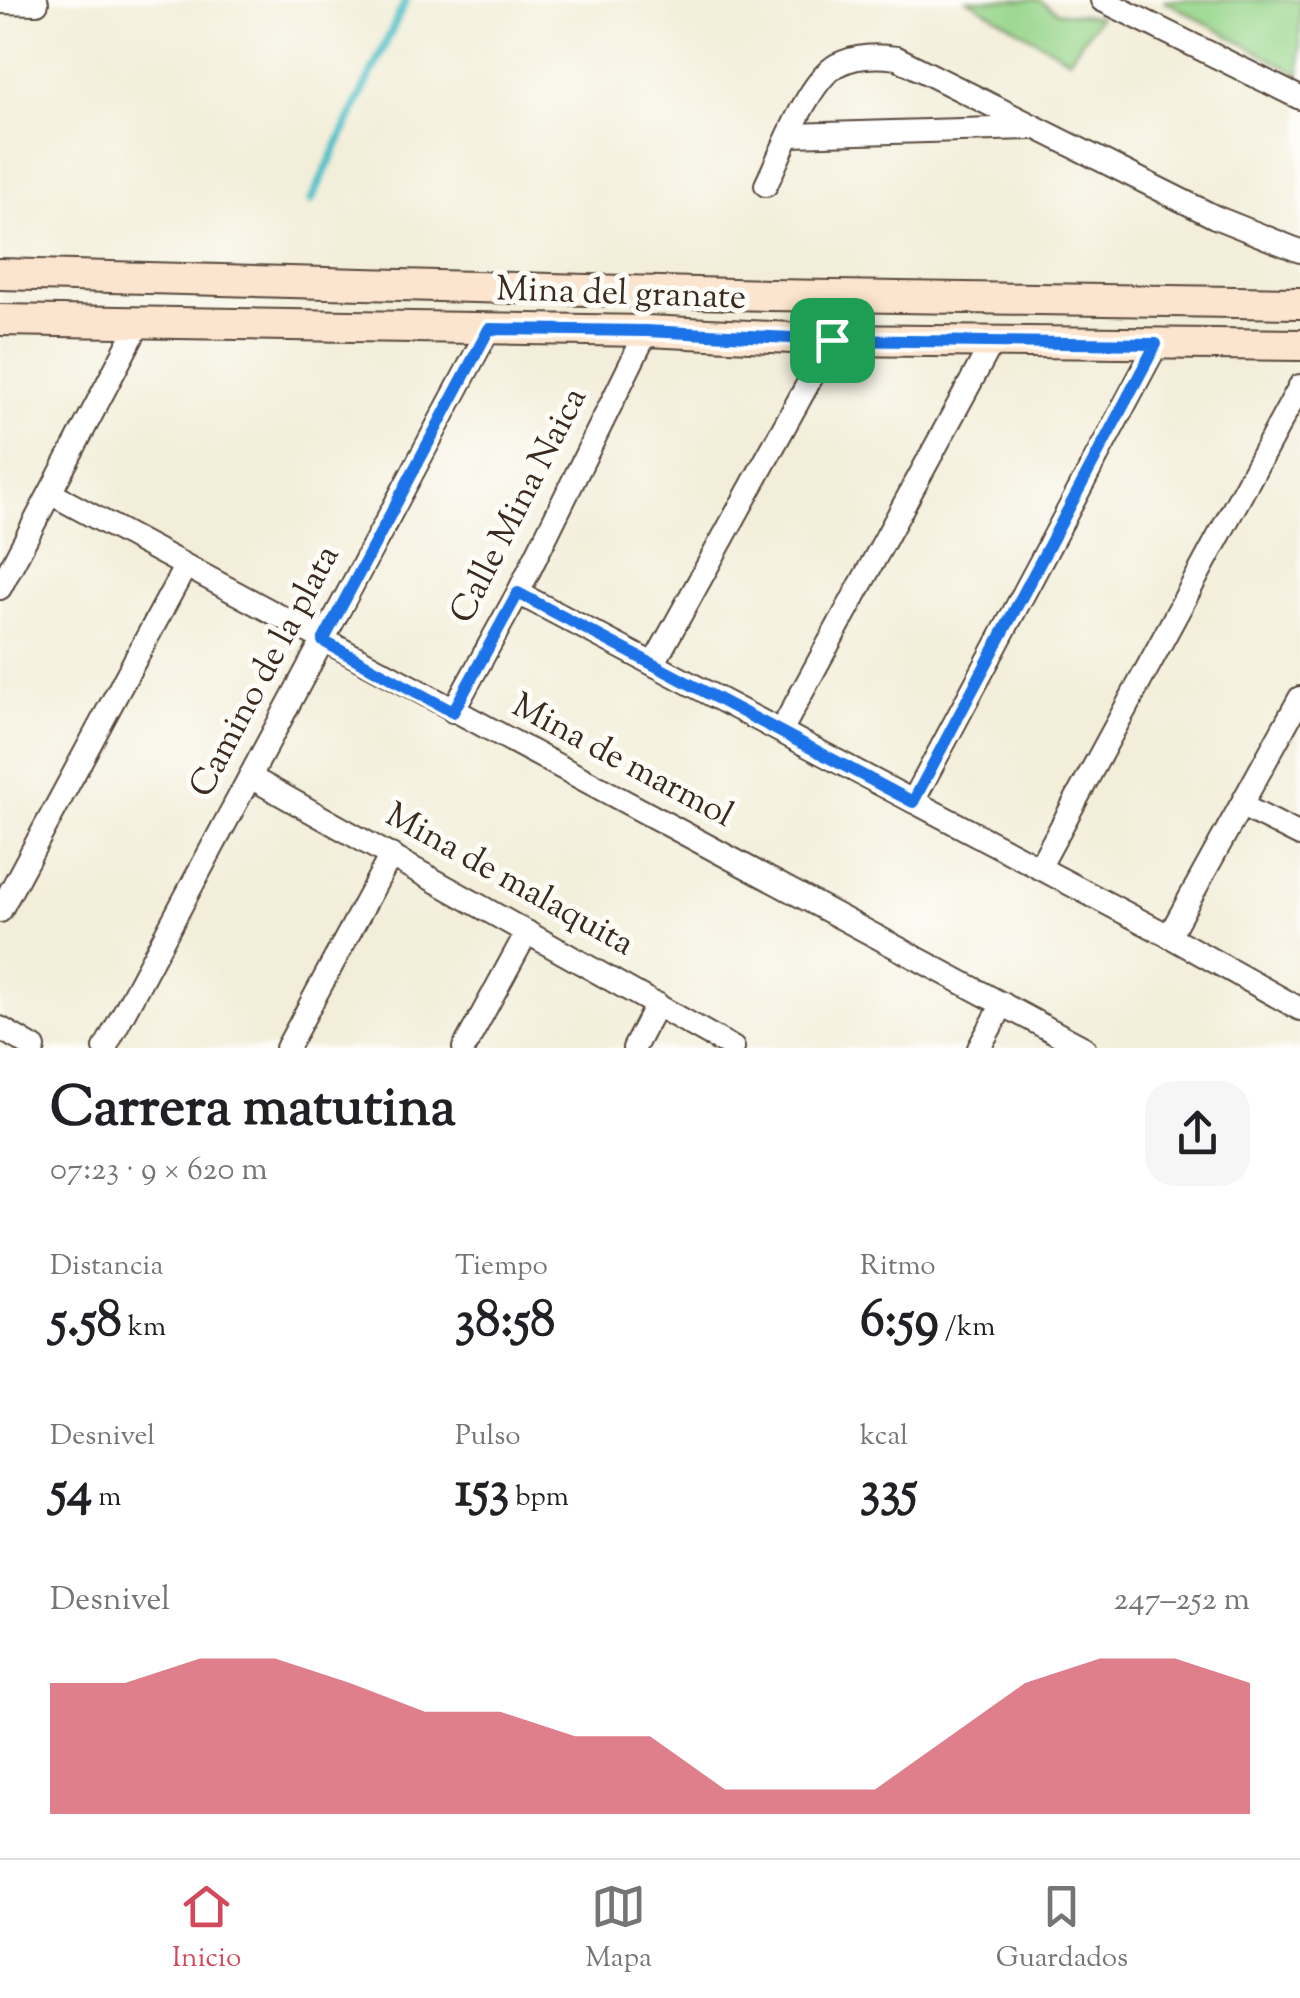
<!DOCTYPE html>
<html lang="es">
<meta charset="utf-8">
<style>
body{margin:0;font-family:"Sorts Mill Goudy",serif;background:#f6f6f6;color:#202124;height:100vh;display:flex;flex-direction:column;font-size:38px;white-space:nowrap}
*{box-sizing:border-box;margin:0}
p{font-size:32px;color:#757577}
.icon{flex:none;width:55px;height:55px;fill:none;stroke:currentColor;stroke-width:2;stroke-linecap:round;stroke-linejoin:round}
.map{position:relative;height:1048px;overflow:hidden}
.side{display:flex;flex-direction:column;background:#fff;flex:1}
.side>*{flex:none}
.pin{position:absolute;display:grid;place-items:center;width:85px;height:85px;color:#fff;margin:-42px;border-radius:20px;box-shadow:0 5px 15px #0006}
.round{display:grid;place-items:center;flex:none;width:105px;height:105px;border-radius:30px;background:#f6f6f6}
.headline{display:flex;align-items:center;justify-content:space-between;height:170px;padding:0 50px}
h1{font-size:55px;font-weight:700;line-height:75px}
.figures{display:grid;grid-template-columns:repeat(3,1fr);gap:15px;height:170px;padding:10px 50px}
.figures div{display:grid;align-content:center}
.figures b{font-size:50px;font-weight:700}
.figures small{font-size:28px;font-weight:400}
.figures p{font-size:28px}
.chart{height:280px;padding:20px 50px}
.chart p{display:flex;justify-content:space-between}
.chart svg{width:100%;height:180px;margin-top:10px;fill:#d1495b;opacity:.7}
.tab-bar{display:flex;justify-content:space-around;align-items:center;height:140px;border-top:2px solid #e0e0e0;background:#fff;font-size:28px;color:#757577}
.tab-bar a{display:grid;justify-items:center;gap:5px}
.tab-bar .selected{color:#d1495b}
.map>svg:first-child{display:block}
.green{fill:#96d58a;stroke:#688054;stroke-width:2.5}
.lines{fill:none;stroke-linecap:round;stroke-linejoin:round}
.stream{stroke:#53c1c9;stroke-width:8}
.street-casing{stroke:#57473a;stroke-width:26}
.secondary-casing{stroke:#57473a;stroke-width:34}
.street{stroke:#fff;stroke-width:22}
.secondary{stroke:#fbe5cf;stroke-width:30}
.route-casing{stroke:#fff;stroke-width:20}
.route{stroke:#1a73e8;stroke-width:12}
.labels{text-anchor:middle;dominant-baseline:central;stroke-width:10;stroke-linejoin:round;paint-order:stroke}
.street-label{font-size:35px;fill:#3b2a1e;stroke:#fdfcf7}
</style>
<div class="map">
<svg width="1300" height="1048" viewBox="0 0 1300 1048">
<rect width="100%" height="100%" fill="#fdfcf7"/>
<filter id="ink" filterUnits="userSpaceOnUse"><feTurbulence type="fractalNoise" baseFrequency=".01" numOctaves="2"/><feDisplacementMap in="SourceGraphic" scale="20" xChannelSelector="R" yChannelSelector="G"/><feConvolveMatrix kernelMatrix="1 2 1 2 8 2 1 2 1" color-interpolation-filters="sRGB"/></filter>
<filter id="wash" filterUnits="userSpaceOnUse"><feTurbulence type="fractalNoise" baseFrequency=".0048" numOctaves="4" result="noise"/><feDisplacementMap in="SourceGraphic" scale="40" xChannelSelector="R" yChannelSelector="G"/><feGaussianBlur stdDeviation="2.25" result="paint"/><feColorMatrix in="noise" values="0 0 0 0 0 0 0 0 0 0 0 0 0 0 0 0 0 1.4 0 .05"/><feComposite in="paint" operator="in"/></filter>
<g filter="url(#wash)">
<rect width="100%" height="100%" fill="#f3eed9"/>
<g class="green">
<path d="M 968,0 L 1039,0 L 1057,12 L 1099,17 L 1069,59 Z"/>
<path d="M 1163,0 L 1300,0 L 1300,75 Z"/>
</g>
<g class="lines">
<path class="stream" d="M 311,201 L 406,0"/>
</g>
</g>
<g filter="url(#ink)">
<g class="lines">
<defs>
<g id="street">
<path d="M 1102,0 L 1300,98"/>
<path d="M 0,2 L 37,3"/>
<path d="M 791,135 L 1032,128"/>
<path d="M 766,185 C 781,154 808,81 837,65 C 856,55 876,55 897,58 L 1215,217 L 1300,251"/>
<path d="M 52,494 L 1084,1048"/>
<path d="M 0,588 L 141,320"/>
<path d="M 518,593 L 1169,936 L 1300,1009"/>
<path d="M 654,663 L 832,340"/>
<path d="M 453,711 L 518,593 L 647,331"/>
<path d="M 781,731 L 993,341"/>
<path d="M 250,777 L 733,1048"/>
<path d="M 913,801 L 1157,344"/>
<path d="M 1242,806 L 1300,835"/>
<path d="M 1039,868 L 1300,386"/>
<path d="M 0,911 L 185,567"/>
<path d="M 1169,936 L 1300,698"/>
<path d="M 0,1028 L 34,1048"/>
<path d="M 105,1048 L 489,329"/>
<path d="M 287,1048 L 391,855"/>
<path d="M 464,1048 L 527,932"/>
<path d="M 634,1048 L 657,1004"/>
<path d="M 979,1048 L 1003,1004"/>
</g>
<g id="secondary">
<path d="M 0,274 L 769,295 L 1300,303"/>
<path d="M 0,320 L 647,331 L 832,340 L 1300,345"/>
</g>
</defs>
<use href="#street" class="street-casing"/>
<use href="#secondary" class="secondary-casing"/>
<use href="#street" class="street"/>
<use href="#secondary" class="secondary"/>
</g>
</g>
<g class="lines" filter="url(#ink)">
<defs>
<path id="route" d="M 489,329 L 646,331 L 832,340 L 1156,344 L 913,802 L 518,593 L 453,712 L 323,641 Z"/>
</defs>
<use href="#route" class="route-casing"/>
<use href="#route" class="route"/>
</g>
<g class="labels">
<g class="street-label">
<text transform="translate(621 295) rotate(2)">Mina del granate</text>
<text transform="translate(520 506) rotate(-63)">Calle Mina Naica</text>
<text transform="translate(266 672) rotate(-62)">Camino de la plata</text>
<text transform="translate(622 762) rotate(28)">Mina de marmol</text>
<text transform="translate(509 881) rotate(29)">Mina de malaquita</text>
</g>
</g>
</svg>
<div class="pin" style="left:832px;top:340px;background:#1e9e55"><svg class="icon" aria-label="arrive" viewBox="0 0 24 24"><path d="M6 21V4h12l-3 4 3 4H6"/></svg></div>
</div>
<section class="side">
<div class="headline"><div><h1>Carrera matutina</h1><p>07:23 · 9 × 620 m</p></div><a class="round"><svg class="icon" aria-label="share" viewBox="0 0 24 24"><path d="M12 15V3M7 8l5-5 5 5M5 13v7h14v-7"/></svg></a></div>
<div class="figures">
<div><p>Distancia</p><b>5.58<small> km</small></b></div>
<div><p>Tiempo</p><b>38:58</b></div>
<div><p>Ritmo</p><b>6:59<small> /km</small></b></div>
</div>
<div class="figures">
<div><p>Desnivel</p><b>54<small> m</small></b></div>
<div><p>Pulso</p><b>153<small> bpm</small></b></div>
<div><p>kcal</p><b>335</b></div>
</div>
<div class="chart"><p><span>Desnivel</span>247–252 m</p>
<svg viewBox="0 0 160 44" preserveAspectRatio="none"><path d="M0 44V12L10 12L20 6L30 6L40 12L50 19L60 19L70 25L80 25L90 38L100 38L110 38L120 25L130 12L140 6L150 6L160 12V44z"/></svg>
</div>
</section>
<nav class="tab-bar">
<a class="selected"><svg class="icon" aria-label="home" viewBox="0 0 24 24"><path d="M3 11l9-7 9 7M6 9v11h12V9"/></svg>Inicio</a>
<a><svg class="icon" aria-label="map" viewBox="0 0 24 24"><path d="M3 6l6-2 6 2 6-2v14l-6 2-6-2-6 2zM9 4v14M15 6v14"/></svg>Mapa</a>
<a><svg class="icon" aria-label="saved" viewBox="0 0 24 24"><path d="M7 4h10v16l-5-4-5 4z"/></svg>Guardados</a>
</nav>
